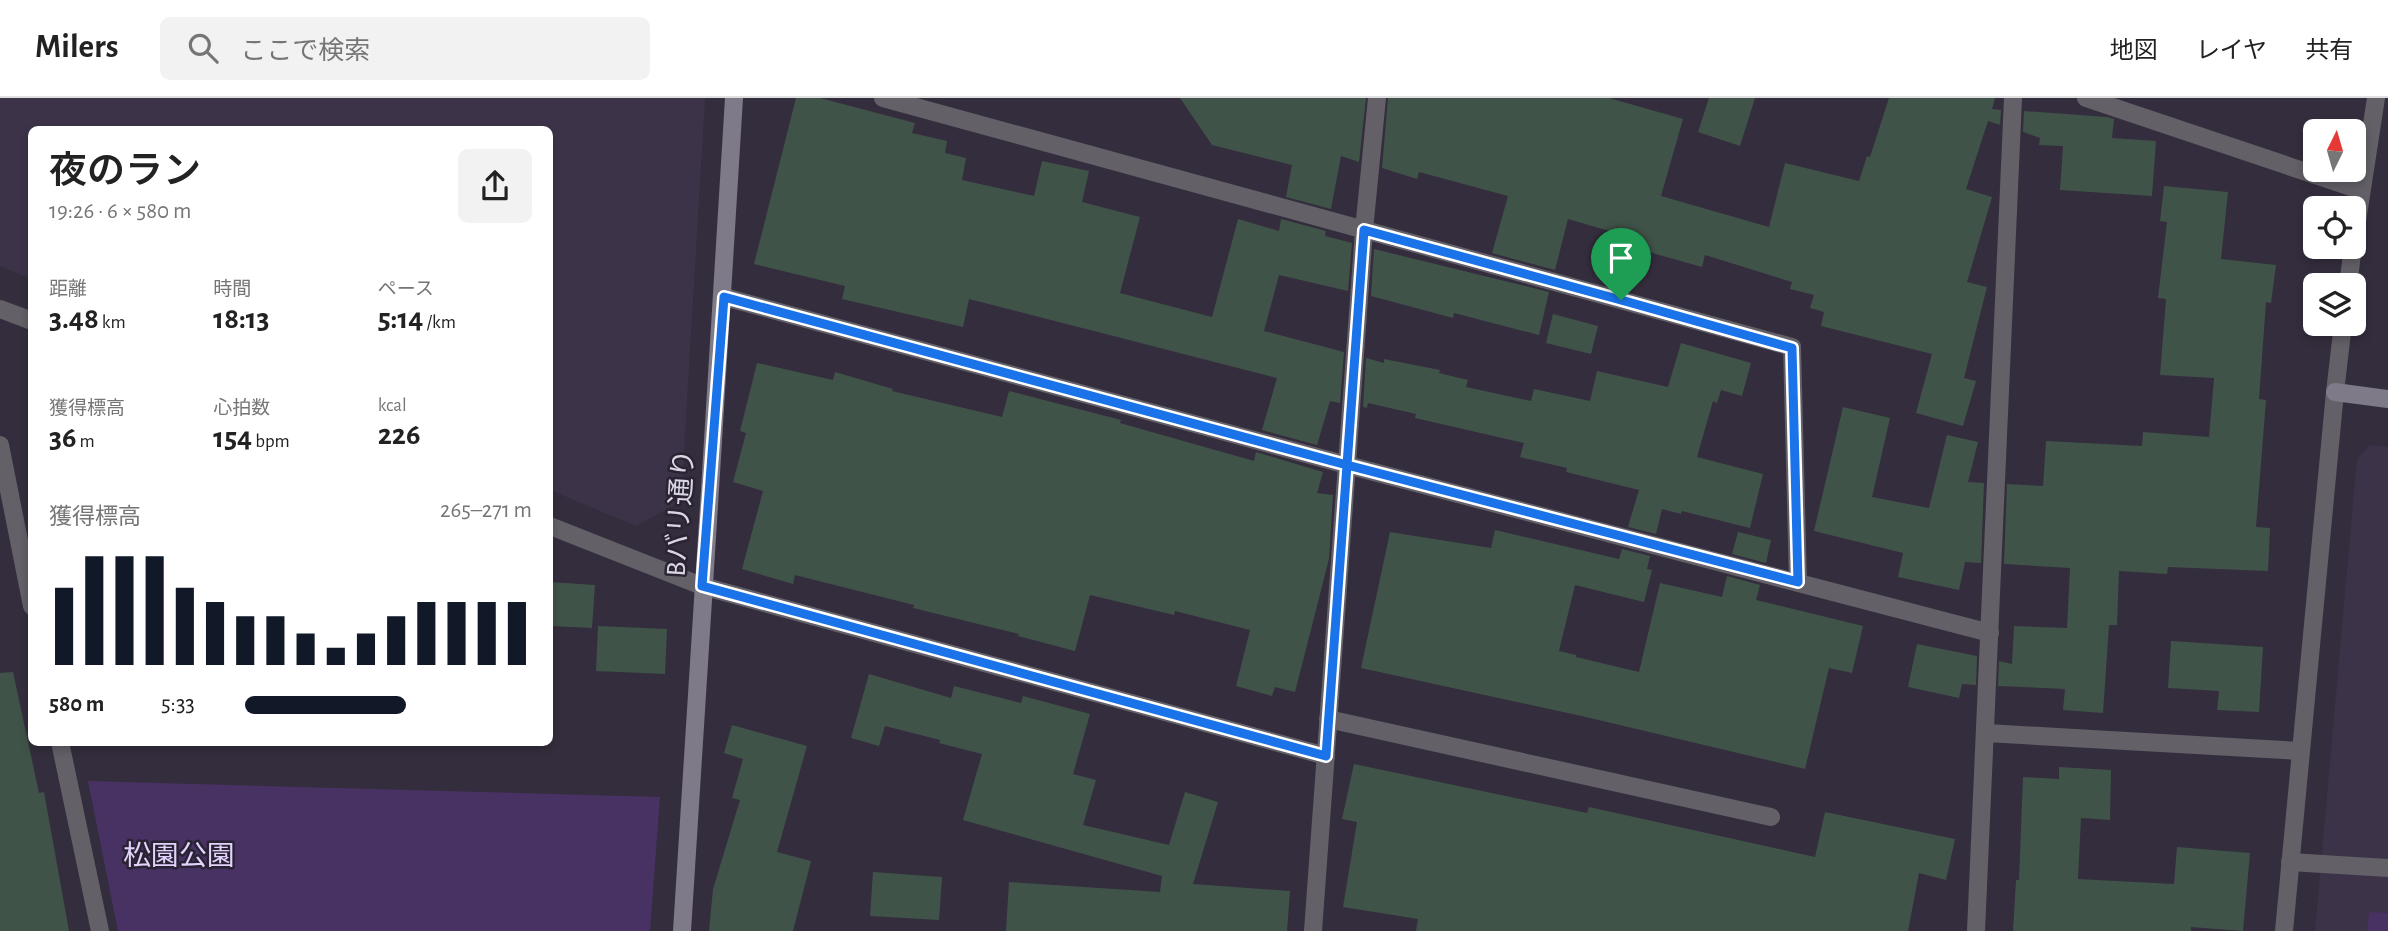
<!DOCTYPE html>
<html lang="ja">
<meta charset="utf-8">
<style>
body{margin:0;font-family:"Alegreya Sans","Noto Sans JP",sans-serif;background:#f2f2f2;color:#222;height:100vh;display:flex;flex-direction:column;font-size:26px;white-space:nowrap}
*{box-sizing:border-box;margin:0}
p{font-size:23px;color:#767676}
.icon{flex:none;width:38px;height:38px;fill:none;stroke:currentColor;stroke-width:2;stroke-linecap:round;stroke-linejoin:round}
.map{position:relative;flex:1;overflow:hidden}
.side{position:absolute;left:28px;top:28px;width:525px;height:620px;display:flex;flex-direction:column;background:#fff;border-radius:10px;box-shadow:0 4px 10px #0003}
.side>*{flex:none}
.needle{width:46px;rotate:5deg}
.fabs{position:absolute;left:2303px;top:21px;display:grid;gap:14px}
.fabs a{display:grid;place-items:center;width:63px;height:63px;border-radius:10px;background:#fff;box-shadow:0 4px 10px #0003;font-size:35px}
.pin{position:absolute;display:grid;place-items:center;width:60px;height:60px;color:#fff;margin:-72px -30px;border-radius:50% 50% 50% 0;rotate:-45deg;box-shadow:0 0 7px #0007}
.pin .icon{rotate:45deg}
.round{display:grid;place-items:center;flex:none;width:74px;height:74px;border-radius:10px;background:#f2f2f2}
.headline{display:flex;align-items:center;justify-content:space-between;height:119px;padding:0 21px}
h1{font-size:38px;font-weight:600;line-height:52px}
.metrics{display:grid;grid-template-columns:repeat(3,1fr);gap:10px;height:119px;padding:7px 21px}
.metrics div{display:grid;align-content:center}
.metrics b{font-size:30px;font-weight:600}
.metrics small{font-size:19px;font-weight:400}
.metrics p{font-size:19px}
.chart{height:196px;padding:14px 21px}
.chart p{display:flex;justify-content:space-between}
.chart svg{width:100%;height:126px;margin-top:7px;stroke:#111827;stroke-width:6}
ul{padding:0 21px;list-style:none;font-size:23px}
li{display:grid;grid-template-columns:112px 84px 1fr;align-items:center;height:52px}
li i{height:18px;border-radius:9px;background:#111827}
header{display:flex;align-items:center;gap:42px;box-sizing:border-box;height:98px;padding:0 35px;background:#fff;border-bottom:2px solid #e0e0e0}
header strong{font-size:33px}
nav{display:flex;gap:38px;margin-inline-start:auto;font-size:24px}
.search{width:490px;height:63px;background:#f2f2f2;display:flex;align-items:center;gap:18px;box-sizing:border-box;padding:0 24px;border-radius:10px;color:#767676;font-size:26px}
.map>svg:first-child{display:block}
.built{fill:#3c3349}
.green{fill:#483263}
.building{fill:#405349}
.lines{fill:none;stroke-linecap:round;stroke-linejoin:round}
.lane{stroke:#636068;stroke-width:18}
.street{stroke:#636068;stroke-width:18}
.secondary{stroke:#7f7a87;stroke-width:18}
.route-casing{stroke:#fff;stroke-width:14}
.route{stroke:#1a73e8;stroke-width:9}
.labels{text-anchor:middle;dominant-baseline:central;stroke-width:5;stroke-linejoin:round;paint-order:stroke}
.street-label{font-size:28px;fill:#dad6e1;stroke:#2a2333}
.park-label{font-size:28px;fill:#e2d2fc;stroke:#2a2333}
</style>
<header>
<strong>Milers</strong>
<div class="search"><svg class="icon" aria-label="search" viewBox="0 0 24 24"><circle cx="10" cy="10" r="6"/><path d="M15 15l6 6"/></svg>ここで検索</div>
<nav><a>地図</a><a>レイヤ</a><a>共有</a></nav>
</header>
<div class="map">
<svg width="2388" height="833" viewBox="0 0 2388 833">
<rect width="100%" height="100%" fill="#342d3d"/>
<g class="built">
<path d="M 0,0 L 705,0 L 681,403 L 636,428 L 550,392 L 550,32 L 32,32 L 31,181 L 0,168 Z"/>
<path d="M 2370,347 L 2388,349 L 2388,833 L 2315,833 L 2357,361 Z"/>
</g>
<g class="green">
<path d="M 88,683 L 660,699 L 650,833 L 118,833 Z"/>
<path d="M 2369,814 L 2388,815 L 2388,833 L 2367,833 Z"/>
</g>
<g class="building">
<path d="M 796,0 L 820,0 L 915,25 L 912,35 L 947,43 L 945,55 L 966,60 L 962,82 L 1034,98 L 1042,63 L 1089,73 L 1082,104 L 1140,119 L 1120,195 L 1212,219 L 1238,121 L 1279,133 L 1281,121 L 1326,133 L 1325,138 L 1352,145 L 1348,193 L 1279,177 L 1264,233 L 1344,254 L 1340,305 L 1330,303 L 1317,347 L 1262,332 L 1277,280 L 969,201 L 963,229 L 842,201 L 845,188 L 754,166 Z"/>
<path d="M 1180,0 L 1366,0 L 1359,64 L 1341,58 L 1331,111 L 1286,99 L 1292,67 L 1212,47 Z"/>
<path d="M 1388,0 L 1609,0 L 1683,21 L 1661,98 L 1769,129 L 1785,65 L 1859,83 L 1867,58 L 1870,59 L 1889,0 L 1995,0 L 1992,11 L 2001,12 L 2000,27 L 1988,23 L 1966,91 L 1992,99 L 1967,184 L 1987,189 L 1964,280 L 1976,283 L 1963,328 L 1916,315 L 1932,256 L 1821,228 L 1824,214 L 1810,210 L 1814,197 L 1790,191 L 1792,184 L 1705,157 L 1702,169 L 1638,151 L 1640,142 L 1568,121 L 1555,172 L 1492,155 L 1508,98 L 1419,74 L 1417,81 L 1382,70 Z"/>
<path d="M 1709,0 L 1755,0 L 1740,48 L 1698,34 Z"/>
<path d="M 2024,13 L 2107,19 L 2114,21 L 2112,40 L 2156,43 L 2152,98 L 2060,92 L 2063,48 L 2039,47 L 2040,40 L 2023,34 Z"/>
<path d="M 2164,88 L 2228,94 L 2221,161 L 2276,167 L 2271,205 L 2266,204 L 2259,301 L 2266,302 L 2256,429 L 2270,430 L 2268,473 L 2168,469 L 2167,476 L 2119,473 L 2117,527 L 2109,527 L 2103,615 L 2063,612 L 2065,591 L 1998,588 L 1999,563 L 2012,566 L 2014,528 L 2067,530 L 2070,470 L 2004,466 L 2007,386 L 2043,388 L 2046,343 L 2142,348 L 2143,334 L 2209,339 L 2214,280 L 2160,277 L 2166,201 L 2158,200 L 2167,124 L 2160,123 Z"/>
<path d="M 1374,151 L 1549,194 L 1539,237 L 1454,215 L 1453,220 L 1371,198 Z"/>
<path d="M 1553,216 L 1598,228 L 1591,256 L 1546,245 Z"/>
<path d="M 1681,245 L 1751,265 L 1742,298 L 1721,292 L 1717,305 L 1713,303 L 1697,359 L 1763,376 L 1750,430 L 1682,413 L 1681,416 L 1662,411 L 1656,436 L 1628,429 L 1639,392 L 1566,374 L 1567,370 L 1520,359 L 1524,345 L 1415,320 L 1416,316 L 1368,305 L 1367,310 L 1363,309 L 1366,260 L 1384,265 L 1384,261 L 1440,272 L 1439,275 L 1468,282 L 1466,289 L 1531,303 L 1534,291 L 1590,303 L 1597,273 L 1668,289 Z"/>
<path d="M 757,265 L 833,282 L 835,274 L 893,291 L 892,293 L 1002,319 L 1009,293 L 1121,322 L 1120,325 L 1254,363 L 1256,354 L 1323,374 L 1317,395 L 1333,397 L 1329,461 L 1295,594 L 1275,589 L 1272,598 L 1236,588 L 1250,532 L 1175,513 L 1174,517 L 1090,497 L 1075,553 L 1018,538 L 1019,536 L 913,510 L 914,507 L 795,477 L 793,486 L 742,471 L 763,393 L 733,384 L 746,335 L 740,333 Z"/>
<path d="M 1843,309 L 1890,320 L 1872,399 L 1929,410 L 1947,337 L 1978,344 L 1968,384 L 1984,385 L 1981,465 L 1965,464 L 1959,492 L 1898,479 L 1903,455 L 1814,433 Z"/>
<path d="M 1495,432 L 1619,461 L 1622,451 L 1650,458 L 1647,471 L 1652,472 L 1644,504 L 1575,487 L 1559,553 L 1576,557 L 1576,559 L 1639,574 L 1660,485 L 1722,499 L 1727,478 L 1760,487 L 1756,502 L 1863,528 L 1852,575 L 1829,570 L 1805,671 L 1586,619 L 1361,570 L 1390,434 L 1491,450 Z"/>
<path d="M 1738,434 L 1771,442 L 1766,465 L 1732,456 Z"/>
<path d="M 550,484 L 595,487 L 592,530 L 550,528 Z"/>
<path d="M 598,528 L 667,531 L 665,576 L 596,573 Z"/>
<path d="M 2171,543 L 2263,549 L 2259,614 L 2217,612 L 2219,593 L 2168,590 Z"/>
<path d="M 1917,546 L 1977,558 L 1976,587 L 1962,586 L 1959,600 L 1908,589 Z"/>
<path d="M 13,574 L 39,695 L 44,694 L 69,833 L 0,833 L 0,575 Z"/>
<path d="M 869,576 L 951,600 L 954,588 L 1021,605 L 1023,598 L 1090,616 L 1073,676 L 1096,682 L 1083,727 L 1169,747 L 1185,694 L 1218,704 L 1193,786 L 1290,793 L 1287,833 L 1006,833 L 1009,784 L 1160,794 L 1162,778 L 963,722 L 982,656 L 939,645 L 940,642 L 885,628 L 879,648 L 851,640 Z"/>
<path d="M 732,627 L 807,648 L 777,754 L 811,763 L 793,833 L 709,833 L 713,791 L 740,702 L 732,700 L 743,661 L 724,655 Z"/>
<path d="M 1354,666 L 1587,715 L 1589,709 L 1815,759 L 1825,714 L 1955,741 L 1946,782 L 1919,775 L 1908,833 L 1416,833 L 1418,821 L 1343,809 L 1357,724 L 1342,721 Z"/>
<path d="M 2059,669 L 2111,672 L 2110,722 L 2081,720 L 2078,781 L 2174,786 L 2177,749 L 2250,755 L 2243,833 L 2191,829 L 2191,833 L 2013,833 L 2016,782 L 2019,782 L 2023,679 L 2059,681 Z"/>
<path d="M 873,774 L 942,779 L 939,822 L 870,818 Z"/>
</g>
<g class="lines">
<g class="lane">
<path d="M 1328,621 L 1771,719"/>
<path d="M 2290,764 L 2388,770"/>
</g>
<g class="street">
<path d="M 883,0 L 1792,249 L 1798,484"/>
<path d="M 2086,0 L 2360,92"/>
<path d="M 2354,143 L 2376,0"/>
<path d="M 2348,187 L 2353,149"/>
<path d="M 724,199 L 1347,367 L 1990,535"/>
<path d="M 0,211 L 32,223"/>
<path d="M 0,347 L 32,508"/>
<path d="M 550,428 L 702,488 L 1326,658"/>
<path d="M 1986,635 L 2300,653"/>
<path d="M 60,644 L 100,833"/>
<path d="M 1313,833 L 1364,132 L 1377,0"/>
<path d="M 1976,833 L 2013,0"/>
<path d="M 2284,833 L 2335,294 L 2343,226"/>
</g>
<g class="secondary">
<path d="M 2335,294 L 2388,301"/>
<path d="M 682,833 C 698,555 719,278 734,0"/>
</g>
</g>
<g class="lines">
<defs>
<path id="route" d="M 1621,202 L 1364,132 L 1347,367 L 724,199 L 702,488 L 1326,658 L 1347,367 L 1798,484 L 1792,250 L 1621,202"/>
</defs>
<use href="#route" class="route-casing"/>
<use href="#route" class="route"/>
</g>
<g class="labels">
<g class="street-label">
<text transform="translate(681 415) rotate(-86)">Bバリ通り</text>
</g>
<g class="park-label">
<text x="179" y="759">松園公園</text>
</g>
</g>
</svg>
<div class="fabs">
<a><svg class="needle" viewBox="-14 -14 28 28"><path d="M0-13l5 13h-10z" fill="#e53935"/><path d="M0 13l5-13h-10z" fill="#767676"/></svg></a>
<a><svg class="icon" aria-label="locate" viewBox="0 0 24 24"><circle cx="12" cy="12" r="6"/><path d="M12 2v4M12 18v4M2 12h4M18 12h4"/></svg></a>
<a><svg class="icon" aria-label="layers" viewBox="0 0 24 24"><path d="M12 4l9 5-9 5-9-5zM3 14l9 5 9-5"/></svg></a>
</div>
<div class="pin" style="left:1621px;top:202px;background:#1e9e55"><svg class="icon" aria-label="arrive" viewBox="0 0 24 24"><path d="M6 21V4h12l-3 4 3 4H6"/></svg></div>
<section class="side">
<div class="headline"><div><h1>夜のラン</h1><p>19:26 · 6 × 580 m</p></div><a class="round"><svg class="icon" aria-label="share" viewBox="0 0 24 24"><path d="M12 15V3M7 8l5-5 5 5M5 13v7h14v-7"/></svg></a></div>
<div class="metrics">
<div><p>距離</p><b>3.48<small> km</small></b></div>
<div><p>時間</p><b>18:13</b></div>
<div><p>ペース</p><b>5:14<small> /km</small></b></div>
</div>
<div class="metrics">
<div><p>獲得標高</p><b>36<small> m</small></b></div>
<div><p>心拍数</p><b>154<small> bpm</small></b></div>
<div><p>kcal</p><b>226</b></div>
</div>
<div class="chart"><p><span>獲得標高</span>265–271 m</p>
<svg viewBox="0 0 160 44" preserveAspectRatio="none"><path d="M5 44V17M15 44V6M25 44V6M35 44V6M45 44V17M55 44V22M65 44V27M75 44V27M85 44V33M95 44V38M105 44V33M115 44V27M125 44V22M135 44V22M145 44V22M155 44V22"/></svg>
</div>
<ul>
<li><b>580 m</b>5:33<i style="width:56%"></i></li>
</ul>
</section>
</div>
